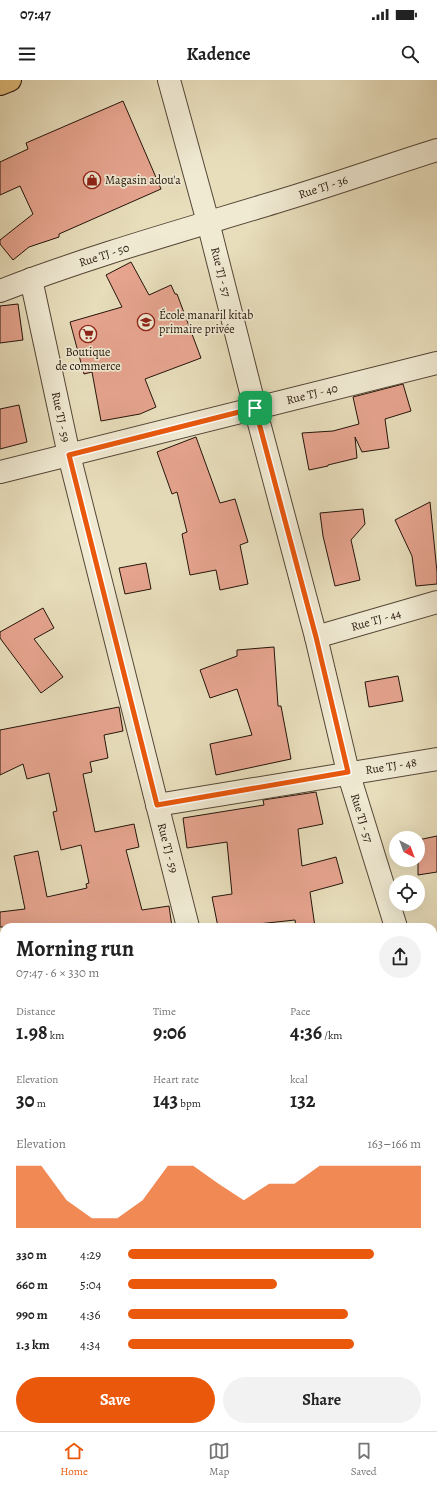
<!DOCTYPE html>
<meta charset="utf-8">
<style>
body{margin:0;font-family:Alegreya,serif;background:#f2f2f2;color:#222;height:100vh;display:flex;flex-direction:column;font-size:15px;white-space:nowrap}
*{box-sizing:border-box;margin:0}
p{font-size:13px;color:#767676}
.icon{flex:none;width:22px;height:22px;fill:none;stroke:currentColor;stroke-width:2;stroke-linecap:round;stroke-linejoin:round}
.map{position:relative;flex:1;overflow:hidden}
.panel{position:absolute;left:0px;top:843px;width:437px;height:508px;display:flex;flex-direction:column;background:#fff;border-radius:12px 12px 0 0;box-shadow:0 4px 16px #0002}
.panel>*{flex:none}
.needle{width:26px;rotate:139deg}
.buttons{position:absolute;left:389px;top:751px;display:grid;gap:8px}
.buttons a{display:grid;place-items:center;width:36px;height:36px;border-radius:50%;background:#fff;box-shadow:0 4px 16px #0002;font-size:20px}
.pin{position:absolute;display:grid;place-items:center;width:34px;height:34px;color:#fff;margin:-17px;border-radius:8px;box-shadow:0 2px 6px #0006}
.round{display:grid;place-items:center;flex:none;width:42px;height:42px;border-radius:21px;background:#f2f2f2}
.summary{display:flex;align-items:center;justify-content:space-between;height:68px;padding:0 16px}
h1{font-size:22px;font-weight:700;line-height:30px}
.figures{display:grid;grid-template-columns:repeat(3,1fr);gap:6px;height:68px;padding:4px 16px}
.figures div{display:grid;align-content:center}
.figures b{font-size:20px;font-weight:700}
.figures small{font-size:11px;font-weight:400}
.figures p{font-size:11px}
.chart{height:112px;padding:8px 16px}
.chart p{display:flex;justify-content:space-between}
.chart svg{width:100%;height:72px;margin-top:4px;fill:#ea580c;opacity:.7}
.primary-button{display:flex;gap:8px;margin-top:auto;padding:8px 16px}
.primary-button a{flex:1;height:46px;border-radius:24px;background:#ea580c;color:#fff;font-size:16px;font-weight:700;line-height:46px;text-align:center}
.primary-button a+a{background:#f2f2f2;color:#222}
ul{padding:0 16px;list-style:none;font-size:13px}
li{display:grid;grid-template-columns:64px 48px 1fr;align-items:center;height:30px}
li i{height:10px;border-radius:5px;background:#ea580c}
.status{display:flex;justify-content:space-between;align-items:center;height:28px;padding:0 20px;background:#fff;direction:ltr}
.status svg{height:11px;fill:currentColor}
header{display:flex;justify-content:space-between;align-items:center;height:52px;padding:0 16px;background:#fff;font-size:18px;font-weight:700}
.tab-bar{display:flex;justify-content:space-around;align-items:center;height:56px;border-top:1px solid #e0e0e0;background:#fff;font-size:11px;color:#767676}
.tab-bar a{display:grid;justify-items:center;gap:2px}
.tab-bar .current{color:#ea580c}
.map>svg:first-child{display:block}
.building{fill:#e6a48f;stroke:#24140a}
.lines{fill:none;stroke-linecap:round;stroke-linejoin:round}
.minor-casing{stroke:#554636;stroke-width:24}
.major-casing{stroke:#24140a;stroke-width:24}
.minor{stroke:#f0ead3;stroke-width:22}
.major{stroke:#e4bf7e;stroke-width:22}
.route-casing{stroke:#fff;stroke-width:8}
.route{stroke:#ea580c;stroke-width:5}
.labels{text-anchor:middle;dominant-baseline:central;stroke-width:3.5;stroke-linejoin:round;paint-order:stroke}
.poi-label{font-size:12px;fill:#24140a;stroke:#f0ead3;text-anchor:start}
.street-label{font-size:12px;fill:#24140a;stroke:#f0ead3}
</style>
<div class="status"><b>07:47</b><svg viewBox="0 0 49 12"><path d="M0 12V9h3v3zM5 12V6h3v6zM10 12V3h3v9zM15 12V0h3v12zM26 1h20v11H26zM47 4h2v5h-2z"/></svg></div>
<header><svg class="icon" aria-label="menu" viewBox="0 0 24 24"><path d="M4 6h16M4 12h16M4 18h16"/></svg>Kadence<svg class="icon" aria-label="search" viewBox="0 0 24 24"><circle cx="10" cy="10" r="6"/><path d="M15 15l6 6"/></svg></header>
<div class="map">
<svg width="437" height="1351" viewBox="0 0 437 1351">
<rect width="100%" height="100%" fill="#e8debc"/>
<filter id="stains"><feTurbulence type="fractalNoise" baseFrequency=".005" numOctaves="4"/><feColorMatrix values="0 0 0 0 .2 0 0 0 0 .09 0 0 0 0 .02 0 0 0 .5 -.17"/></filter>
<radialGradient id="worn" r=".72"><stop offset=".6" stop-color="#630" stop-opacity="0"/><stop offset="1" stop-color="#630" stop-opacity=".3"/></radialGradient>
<g class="building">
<path d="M 123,21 L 161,109 L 59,154 L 59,157 L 29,167 L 13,180 L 0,164 L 0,160 L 33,134 L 20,106 L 0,115 L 0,82 L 28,69 L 26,63 Z"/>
<path d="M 131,182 L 149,215 L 171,205 L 175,214 L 177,214 L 201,278 L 145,299 L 156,327 L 140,334 L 101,341 L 92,292 L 84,294 L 70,242 L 122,227 L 106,195 Z"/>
<path d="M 18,224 L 23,260 L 0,263 L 0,226 Z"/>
<path d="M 403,304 L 411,331 L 385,339 L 389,368 L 362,372 L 355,357 L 357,378 L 328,385 L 328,386 L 309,390 L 302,353 L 333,351 L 359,344 L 353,317 Z"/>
<path d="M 19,325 L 27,362 L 0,369 L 0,329 Z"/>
<path d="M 196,357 L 220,423 L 235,419 L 248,462 L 240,465 L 248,504 L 220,510 L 216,490 L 190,495 L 182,454 L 187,452 L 177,412 L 172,414 L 157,372 Z"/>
<path d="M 430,422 L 437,492 L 437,504 L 416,506 L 412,476 L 395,440 Z"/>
<path d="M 363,429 L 365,444 L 351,460 L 360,500 L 335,506 L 323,456 L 320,433 Z"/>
<path d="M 146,483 L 151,509 L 125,514 L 119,488 Z"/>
<path d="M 43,528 L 54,548 L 34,559 L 63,597 L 41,613 L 0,558 L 0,552 Z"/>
<path d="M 274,567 L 278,626 L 281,626 L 291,679 L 216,695 L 210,664 L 252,655 L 237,609 L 210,618 L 200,590 L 237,576 L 237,570 Z"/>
<path d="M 398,596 L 403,621 L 369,627 L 365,602 Z"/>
<path d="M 119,627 L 123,651 L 104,655 L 108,678 L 90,682 L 92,692 L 83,694 L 95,752 L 134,744 L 139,767 L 126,770 L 142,830 L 169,826 L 172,847 L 0,847 L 0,832 L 25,829 L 14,776 L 38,771 L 47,817 L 87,808 L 86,804 L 89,803 L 81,765 L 61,770 L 53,732 L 57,731 L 49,693 L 27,699 L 23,684 L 0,695 L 0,650 Z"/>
<path d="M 316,712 L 323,744 L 298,749 L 302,786 L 336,777 L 343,803 L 310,812 L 315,847 L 296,847 L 295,840 L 230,847 L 218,847 L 212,817 L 232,814 L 227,762 L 187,768 L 183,738 L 264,725 L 263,720 Z"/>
<path d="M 437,756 L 437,792 L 418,795 L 418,760 Z"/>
</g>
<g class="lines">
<defs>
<g id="minor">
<path d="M 169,0 L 208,142 L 255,328 L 316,557 L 348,692 L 396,847"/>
<path d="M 31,199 L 69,375 L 188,847"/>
<path d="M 0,211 C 90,176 184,150 276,122 C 330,106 383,87 437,70"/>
<path d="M 0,392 L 437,283"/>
<path d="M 316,557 L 437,522"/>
<path d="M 157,725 L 437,679"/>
<path d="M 433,884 L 437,883"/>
<path d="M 0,928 L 4,943"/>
<path d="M 0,995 L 4,994"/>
<path d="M 433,1000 L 437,1018"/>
<path d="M 303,1347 L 304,1351"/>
<path d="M 72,1351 L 87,1347"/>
</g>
<path id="major" d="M 0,4 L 10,0"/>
</defs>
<use href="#minor" class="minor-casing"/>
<use href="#major" class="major-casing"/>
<use href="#minor" class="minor"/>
<use href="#major" class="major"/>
</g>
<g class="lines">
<defs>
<path id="route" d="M 255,328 L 316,557 L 348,692 L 157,725 L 69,375 Z"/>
</defs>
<use href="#route" class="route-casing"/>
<use href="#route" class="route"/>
</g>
<defs>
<symbol id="shop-ring" viewBox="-11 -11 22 22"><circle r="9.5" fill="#f0ead3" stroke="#8f2418" stroke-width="1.5"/><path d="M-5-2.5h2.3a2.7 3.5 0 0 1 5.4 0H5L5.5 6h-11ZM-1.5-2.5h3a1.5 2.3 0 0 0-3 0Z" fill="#8f2418"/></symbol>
<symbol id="school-ring" viewBox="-11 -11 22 22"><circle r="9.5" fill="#f0ead3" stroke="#8f2418" stroke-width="1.5"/><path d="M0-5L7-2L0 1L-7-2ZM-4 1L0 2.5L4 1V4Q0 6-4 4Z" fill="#8f2418"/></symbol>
<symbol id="supermarket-ring" viewBox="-11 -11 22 22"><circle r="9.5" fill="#f0ead3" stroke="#8f2418" stroke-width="1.5"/><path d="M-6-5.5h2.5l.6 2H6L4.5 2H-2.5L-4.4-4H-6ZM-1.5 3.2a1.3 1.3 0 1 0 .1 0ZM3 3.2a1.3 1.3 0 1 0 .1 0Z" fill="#8f2418"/></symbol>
</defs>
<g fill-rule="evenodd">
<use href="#shop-ring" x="82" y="90" width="20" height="20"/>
<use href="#school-ring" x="136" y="232" width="20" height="20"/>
<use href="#supermarket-ring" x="78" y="244" width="20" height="20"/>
</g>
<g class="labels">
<g class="poi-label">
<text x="105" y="100">Magasin adou'a</text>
<text x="159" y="235">École manaril kitab<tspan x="159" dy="14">primaire privée</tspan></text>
<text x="88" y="272" text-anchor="middle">Boutique<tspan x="88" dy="14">de commerce</tspan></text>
</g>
<g class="street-label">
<text transform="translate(323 107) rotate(-18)">Rue TJ - 36</text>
<text transform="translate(104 175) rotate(-18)">Rue TJ - 50</text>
<text transform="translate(221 192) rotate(76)">Rue TJ - 57</text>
<text transform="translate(312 314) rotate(-14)">Rue TJ - 40</text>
<text transform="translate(61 337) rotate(78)">Rue TJ - 59</text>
<text transform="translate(376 540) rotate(-16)">Rue TJ - 44</text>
<text transform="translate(391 686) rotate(-9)">Rue TJ - 48</text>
<text transform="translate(362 738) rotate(73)">Rue TJ - 57</text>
<text transform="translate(168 768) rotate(75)">Rue TJ - 59</text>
</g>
</g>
<rect width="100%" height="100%" filter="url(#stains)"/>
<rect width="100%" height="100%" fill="url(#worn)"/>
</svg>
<div class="buttons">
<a><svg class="needle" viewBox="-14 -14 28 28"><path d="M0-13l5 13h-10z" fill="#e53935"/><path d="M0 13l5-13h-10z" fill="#767676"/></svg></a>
<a><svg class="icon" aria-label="locate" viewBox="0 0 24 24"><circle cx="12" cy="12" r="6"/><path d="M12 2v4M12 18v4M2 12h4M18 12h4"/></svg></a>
</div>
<div class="pin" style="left:255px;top:328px;background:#1e9e55"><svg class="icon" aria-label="arrive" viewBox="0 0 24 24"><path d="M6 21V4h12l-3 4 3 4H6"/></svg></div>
<section class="panel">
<div class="summary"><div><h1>Morning run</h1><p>07:47 · 6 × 330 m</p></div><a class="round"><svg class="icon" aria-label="share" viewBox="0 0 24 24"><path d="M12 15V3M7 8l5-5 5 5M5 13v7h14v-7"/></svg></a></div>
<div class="figures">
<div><p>Distance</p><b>1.98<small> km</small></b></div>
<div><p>Time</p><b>9:06</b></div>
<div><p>Pace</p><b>4:36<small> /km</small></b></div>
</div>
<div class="figures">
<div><p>Elevation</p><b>30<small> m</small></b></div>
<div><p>Heart rate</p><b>143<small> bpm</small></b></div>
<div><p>kcal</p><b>132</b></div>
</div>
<div class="chart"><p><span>Elevation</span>163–166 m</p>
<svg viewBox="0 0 160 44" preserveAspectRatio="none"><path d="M0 44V6L10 6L20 27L30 38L40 38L50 27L60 6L70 6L80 17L90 27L100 17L110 17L120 6L130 6L140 6L150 6L160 6V44z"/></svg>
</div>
<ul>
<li><b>330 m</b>4:29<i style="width:84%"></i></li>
<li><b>660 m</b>5:04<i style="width:51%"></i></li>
<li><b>990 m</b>4:36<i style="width:75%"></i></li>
<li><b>1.3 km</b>4:34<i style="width:77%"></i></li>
</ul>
<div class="primary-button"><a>Save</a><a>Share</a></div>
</section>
</div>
<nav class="tab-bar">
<a class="current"><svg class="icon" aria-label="home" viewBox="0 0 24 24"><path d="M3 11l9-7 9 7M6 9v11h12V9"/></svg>Home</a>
<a><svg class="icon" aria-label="map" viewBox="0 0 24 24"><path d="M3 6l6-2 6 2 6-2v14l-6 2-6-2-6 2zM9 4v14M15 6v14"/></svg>Map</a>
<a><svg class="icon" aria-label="saved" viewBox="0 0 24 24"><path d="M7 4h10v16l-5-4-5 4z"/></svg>Saved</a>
</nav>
